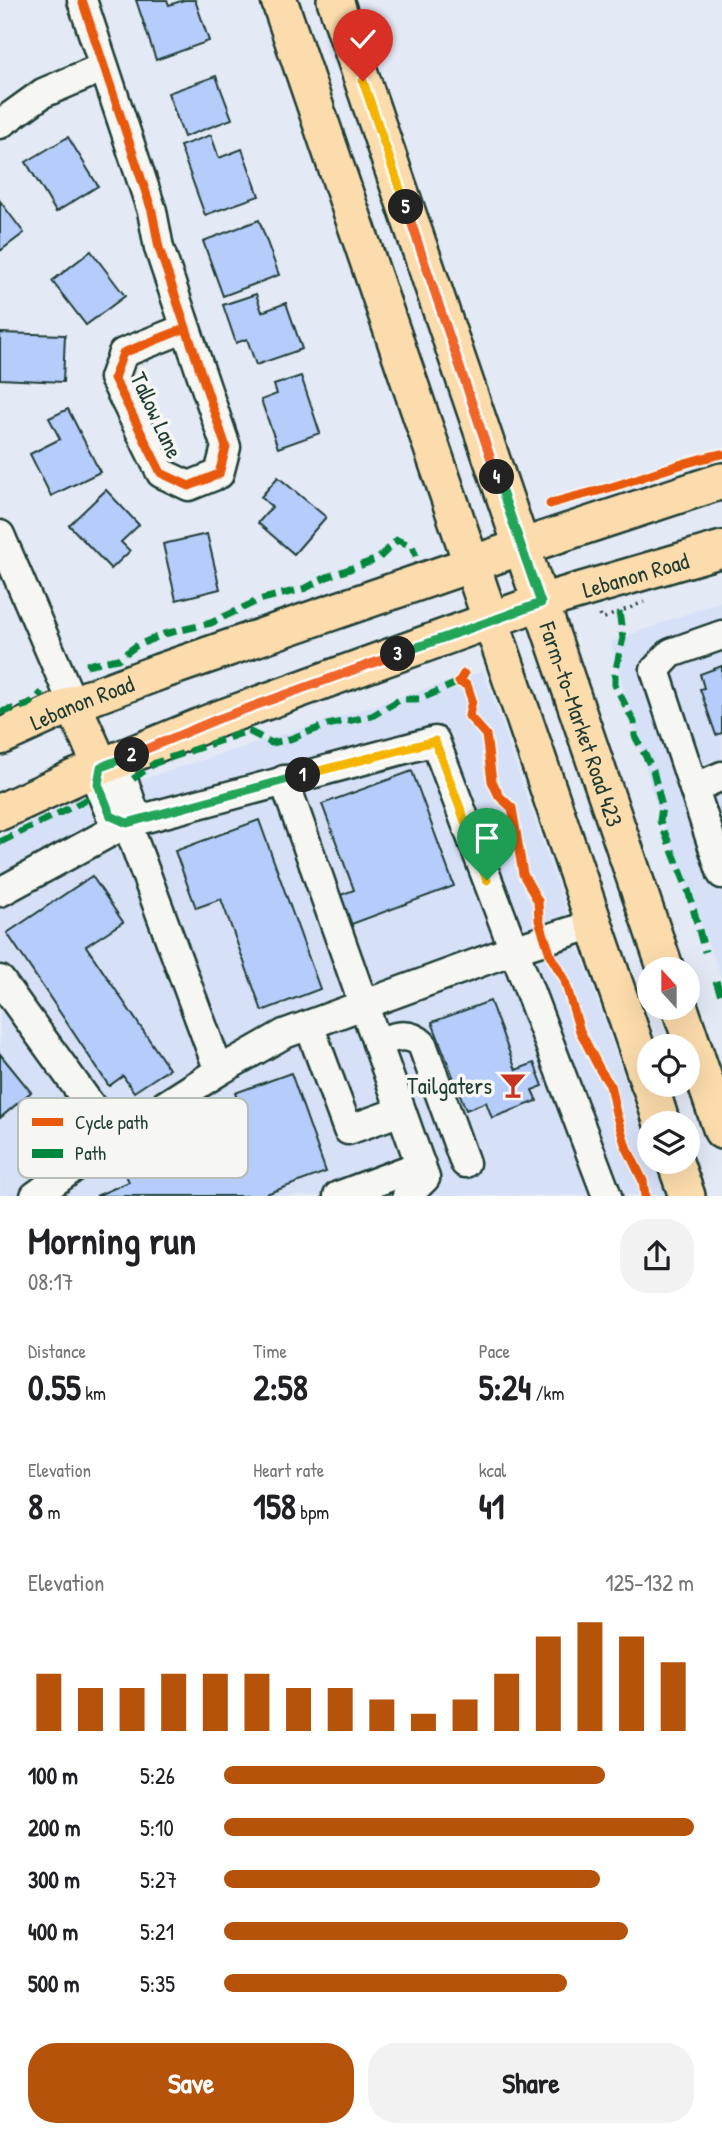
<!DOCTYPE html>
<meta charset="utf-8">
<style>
body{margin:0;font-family:"Patrick Hand",sans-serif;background:#f2f2f2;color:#202124;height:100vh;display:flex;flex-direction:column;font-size:26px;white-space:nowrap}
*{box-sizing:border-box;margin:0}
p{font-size:23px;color:#757577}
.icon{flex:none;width:38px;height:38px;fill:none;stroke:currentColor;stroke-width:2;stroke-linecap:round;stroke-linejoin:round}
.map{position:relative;height:1196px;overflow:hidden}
.sheet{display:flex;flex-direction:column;background:#fff;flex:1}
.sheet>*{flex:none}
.needle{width:46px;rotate:339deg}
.controls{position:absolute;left:637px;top:957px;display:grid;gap:14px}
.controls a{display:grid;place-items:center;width:63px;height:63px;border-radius:50%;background:#fff;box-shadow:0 7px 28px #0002;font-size:35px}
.pin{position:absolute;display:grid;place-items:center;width:60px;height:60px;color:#fff;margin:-72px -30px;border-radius:50% 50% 50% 0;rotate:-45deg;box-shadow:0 0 7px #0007}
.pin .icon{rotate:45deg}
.km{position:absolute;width:35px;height:35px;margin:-18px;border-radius:50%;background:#222;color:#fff;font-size:19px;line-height:35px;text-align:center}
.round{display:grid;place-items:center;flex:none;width:74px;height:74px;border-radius:28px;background:#f2f2f2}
.headline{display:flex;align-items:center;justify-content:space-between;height:119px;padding:0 28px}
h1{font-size:38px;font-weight:700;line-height:52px}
.figures{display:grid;grid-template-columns:repeat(3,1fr);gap:10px;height:119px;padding:7px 28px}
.figures div{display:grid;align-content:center}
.figures b{font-size:35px;font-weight:700}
.figures small{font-size:19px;font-weight:400}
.figures p{font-size:19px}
.chart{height:196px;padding:14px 28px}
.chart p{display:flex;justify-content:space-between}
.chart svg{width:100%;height:126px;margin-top:7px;stroke:#b45309;stroke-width:6}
.action{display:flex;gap:14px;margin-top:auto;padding:14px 28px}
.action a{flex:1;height:80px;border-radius:28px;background:#b45309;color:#fff;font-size:28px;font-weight:700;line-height:80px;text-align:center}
.action a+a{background:#f2f2f2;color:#202124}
ul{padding:0 28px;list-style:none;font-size:23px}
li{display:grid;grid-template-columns:112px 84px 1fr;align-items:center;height:52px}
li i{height:18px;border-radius:9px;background:#b45309}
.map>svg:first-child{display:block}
.built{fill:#d6e0f7}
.building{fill:#b6ccfb;stroke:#1f3d34;stroke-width:2}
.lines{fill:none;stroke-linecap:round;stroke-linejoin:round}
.minor-casing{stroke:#1f3d34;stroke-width:33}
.major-casing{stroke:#1f3d34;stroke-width:40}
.path{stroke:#1f3d34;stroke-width:3.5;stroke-dasharray:2 5;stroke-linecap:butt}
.minor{stroke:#f6f6f2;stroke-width:28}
.major{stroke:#fcdcac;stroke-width:35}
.quiet{stroke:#00873e;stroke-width:7;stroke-dasharray:14 7;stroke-linecap:butt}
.cycleway-casing{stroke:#f6f6f2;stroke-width:13}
.cycleway{stroke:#e8590c;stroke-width:9}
.split-1-casing{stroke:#fff;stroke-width:14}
.split-2-casing{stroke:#fff;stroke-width:14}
.split-3-casing{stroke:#fff;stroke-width:14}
.split-4-casing{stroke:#fff;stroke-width:14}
.split-5-casing{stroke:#fff;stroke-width:14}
.split-6-casing{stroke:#fff;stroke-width:14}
.split-1{stroke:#f5b400;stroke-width:9}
.split-2{stroke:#22a559;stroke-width:9}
.split-3{stroke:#f0652b;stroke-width:9}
.split-4{stroke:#22a559;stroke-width:9}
.split-5{stroke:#f0652b;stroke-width:9}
.split-6{stroke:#f5b400;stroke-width:9}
.labels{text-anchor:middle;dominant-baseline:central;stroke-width:7;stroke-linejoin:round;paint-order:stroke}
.street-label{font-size:23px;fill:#1f3d34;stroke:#f6f6f2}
.poi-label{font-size:23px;fill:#1f3d34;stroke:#f6f6f2;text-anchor:end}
.key{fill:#f6f6f2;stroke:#b6beb9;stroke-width:2}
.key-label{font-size:19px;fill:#1f3d34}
</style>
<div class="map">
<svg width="722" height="1196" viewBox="0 0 722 1196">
<rect width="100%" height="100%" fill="#e3e9f5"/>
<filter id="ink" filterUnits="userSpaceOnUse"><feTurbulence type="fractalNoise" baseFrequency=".0143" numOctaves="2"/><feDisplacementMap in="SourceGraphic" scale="14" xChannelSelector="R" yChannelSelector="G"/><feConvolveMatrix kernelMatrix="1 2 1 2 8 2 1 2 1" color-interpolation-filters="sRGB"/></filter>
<g filter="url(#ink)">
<g class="built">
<path d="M 722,601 L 722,980 L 652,791 L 611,642 Z"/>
<path d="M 483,671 L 649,1150 L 649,1162 L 654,1162 L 665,1195 L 0,1196 L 0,838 L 80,799 Z"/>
</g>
<g class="building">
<path d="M 136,0 L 167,0 L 169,5 L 184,0 L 195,0 L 209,41 L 156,60 Z"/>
<path d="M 216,76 L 232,119 L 184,137 L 168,93 Z"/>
<path d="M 211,135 L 219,158 L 242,149 L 259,196 L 205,215 L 180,146 Z"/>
<path d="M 68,137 L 98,186 L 56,212 L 26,162 Z"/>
<path d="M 0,201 L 24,233 L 0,251 Z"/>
<path d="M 259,220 L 279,275 L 223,296 L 203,241 Z"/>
<path d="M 91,251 L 125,296 L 86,325 L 52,281 Z"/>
<path d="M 256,294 L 262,312 L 286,303 L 302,349 L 256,365 L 247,339 L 236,343 L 223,305 Z"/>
<path d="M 0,333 L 65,335 L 63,382 L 0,379 Z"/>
<path d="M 301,376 L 320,433 L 278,448 L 261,400 L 277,394 L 274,385 Z"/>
<path d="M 68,409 L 100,472 L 51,496 L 30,454 L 60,439 L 49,418 Z"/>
<path d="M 278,477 L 326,517 L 294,554 L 258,523 L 272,507 L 261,497 Z"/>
<path d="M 106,490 L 139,525 L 121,542 L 130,551 L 111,569 L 69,525 Z"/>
<path d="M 207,534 L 220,589 L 176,600 L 163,544 Z"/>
<path d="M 722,666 L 722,733 L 716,735 L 700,689 L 704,688 L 700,674 Z"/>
<path d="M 412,771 L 454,886 L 349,925 L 338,896 L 354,890 L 322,804 Z"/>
<path d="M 259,820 L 320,989 L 262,1011 L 221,899 L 196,908 L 175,851 Z"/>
<path d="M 92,876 L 123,922 L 86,946 L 169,1069 L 134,1092 L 123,1076 L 109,1086 L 7,933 Z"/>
<path d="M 490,1001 L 516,1070 L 534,1063 L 543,1086 L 532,1090 L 537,1101 L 492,1118 L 486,1102 L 466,1110 L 432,1022 Z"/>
<path d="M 0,1054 L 31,1092 L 0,1118 Z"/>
<path d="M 291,1073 L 326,1172 L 261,1196 L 96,1196 L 129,1182 L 126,1175 L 161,1162 L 159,1158 L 247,1126 L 235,1093 Z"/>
</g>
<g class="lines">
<defs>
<g id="minor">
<path d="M 82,0 L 152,211 L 159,248 L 226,447 L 219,474 L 189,486 L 161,473 L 114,378 L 123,353 L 186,328"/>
<path d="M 0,124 L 43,93 L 104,67"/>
<path d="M 0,535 L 73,704"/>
<path d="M 722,635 L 671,653 L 655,670 L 722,874"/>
<path d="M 284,780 L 425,1178 L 407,1196"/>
<path d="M 694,788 L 722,776"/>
<path d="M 127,823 L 134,811 L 121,774 L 101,767 L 98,784 L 111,816 L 127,823 L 219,1071"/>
<path d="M 0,892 L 127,823 L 435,741 L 607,1196"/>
<path d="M 0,980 L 114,1138 L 35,1196"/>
<path d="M 309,1025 L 348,1130 L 401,1111"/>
<path d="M 377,1043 C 392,1037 409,1031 422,1044 L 465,1163"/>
<path d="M 114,1138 L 219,1071 L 284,1034 L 513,950 L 594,924"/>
<path d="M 338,1196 L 421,1165"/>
</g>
<g id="major">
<path d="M 279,0 L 649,1084"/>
<path id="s1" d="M 335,0 L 666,970"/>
<path d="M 73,704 L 101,767"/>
<path id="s2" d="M 0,737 L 73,704 L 159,672 L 521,547 L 722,481"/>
<path id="s3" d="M 0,812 L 76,777 L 218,719 L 541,602 L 722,549"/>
<path d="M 680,1008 L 722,1131"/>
<path d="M 650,1085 L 662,1124"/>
<path d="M 675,1162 L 687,1196"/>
</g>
</defs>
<use href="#minor" class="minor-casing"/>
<use href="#major" class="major-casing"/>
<path class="path" d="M 600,615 L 602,619 L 644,602"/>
<use href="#minor" class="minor"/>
<use href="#major" class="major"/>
<g class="quiet">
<path d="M 619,612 L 623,638 L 615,673 L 615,685 L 634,722 L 635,736 L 653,770 L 662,807 L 660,821 L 688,890 L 705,952"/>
<path d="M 86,665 L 118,659 L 136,646 L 164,634 L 211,623 L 259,600 L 306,588 L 327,577 L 378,559 L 397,540 L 412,546 L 416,556"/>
<path d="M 0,712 C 18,707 30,708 42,692"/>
<path d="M 133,779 L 155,763 L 236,735 L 248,731 L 272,743 L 290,739 L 327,725 L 372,716 L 401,699 L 420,699 L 459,682"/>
<path d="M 0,842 L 94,796"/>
<path d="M 716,981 L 722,998"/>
</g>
<defs>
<g id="cycleway">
<path d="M 82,0 L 152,211 L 159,248 L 226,447 L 219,474 L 189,486 L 161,473 L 114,378 L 123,353 L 186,328"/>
<path d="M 550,504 C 572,496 595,493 618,485 C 652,474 686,461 722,454"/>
<path d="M 464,674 L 459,682 L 467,685 L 472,700 L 469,716 L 486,735 L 492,781 L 499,796 L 512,808 L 523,874 L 538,901 L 539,920 L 551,957 L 564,978 L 580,1031 L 600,1070 L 610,1085 L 616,1113 L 625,1144 L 643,1181 L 645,1196"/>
</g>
</defs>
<use href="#cycleway" class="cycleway-casing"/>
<use href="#cycleway" class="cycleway"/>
</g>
</g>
<g class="lines" filter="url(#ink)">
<defs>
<path id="split-1" d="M 303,775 L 435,741 L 487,880"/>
<path id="split-2" d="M 132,755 L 101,767 L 98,784 L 111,816 L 127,823 L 303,775"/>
<path id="split-3" d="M 132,755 L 218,719 L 398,654"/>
<path id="split-4" d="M 398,654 L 541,603 L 497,477"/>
<path id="split-5" d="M 406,207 L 497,477"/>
<path id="split-6" d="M 363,81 L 406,207"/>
</defs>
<use href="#split-1" class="split-1-casing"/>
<use href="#split-2" class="split-2-casing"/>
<use href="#split-3" class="split-3-casing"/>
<use href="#split-4" class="split-4-casing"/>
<use href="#split-5" class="split-5-casing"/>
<use href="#split-6" class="split-6-casing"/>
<use href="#split-1" class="split-1"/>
<use href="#split-2" class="split-2"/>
<use href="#split-3" class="split-3"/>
<use href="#split-4" class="split-4"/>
<use href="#split-5" class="split-5"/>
<use href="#split-6" class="split-6"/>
</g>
<defs>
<symbol id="bar-bare" viewBox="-9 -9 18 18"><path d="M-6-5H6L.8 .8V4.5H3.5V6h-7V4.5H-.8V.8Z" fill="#c8321e" stroke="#f6f6f2" stroke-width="2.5" paint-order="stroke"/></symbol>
</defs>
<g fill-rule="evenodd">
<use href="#bar-bare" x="494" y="1066" width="38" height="38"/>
</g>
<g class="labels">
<g class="street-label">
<text transform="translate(157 415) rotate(65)">Tallow Lane</text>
<text stroke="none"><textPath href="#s3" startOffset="679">Lebanon Road</textPath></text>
<text stroke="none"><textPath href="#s2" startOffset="89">Lebanon Road</textPath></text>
<text stroke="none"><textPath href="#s1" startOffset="765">Farm-to-Market Road 423</textPath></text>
</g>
<g class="poi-label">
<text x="492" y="1085">Tailgaters</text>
</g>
</g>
<rect x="18" y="1098" width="230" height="80" rx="10" class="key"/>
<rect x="32" y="1118" width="31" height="8" fill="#e8590c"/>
<rect x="32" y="1149" width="31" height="9" fill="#00873e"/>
<g class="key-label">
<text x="75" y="1129">Cycle path</text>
<text x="75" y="1160">Path</text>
</g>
</svg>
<div class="controls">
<a><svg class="needle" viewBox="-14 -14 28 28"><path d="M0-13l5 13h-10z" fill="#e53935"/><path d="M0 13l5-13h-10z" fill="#757577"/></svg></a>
<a><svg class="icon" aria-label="locate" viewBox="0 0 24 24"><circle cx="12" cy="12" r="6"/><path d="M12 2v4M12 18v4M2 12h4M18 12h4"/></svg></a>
<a><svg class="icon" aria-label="layers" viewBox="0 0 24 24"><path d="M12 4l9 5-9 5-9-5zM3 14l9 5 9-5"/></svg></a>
</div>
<div class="pin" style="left:487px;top:880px;background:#1e9e55"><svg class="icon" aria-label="arrive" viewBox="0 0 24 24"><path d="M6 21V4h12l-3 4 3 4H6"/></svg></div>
<div class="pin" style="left:363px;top:81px;background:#d93025"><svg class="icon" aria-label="check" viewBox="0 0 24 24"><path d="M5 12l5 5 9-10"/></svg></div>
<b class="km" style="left:303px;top:775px">1</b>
<b class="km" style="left:132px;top:755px">2</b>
<b class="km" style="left:398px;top:654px">3</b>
<b class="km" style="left:497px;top:477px">4</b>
<b class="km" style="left:406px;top:207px">5</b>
</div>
<section class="sheet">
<div class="headline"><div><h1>Morning run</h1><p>08:17</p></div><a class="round"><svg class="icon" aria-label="share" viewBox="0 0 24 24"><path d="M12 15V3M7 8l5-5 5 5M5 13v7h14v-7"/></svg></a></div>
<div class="figures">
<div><p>Distance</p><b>0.55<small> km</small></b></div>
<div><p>Time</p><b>2:58</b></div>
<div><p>Pace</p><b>5:24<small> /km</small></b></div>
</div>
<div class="figures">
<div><p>Elevation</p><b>8<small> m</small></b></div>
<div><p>Heart rate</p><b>158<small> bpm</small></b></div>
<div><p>kcal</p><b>41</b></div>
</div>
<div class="chart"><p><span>Elevation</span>125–132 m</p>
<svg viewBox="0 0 160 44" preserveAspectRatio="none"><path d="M5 44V24M15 44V29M25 44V29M35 44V24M45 44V24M55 44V24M65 44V29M75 44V29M85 44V33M95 44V38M105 44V33M115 44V24M125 44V11M135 44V6M145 44V11M155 44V20"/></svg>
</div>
<ul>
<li><b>100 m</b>5:26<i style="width:81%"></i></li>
<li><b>200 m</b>5:10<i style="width:100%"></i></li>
<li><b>300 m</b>5:27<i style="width:80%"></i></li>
<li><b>400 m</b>5:21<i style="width:86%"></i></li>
<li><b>500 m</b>5:35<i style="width:73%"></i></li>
</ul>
<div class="action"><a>Save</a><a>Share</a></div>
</section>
